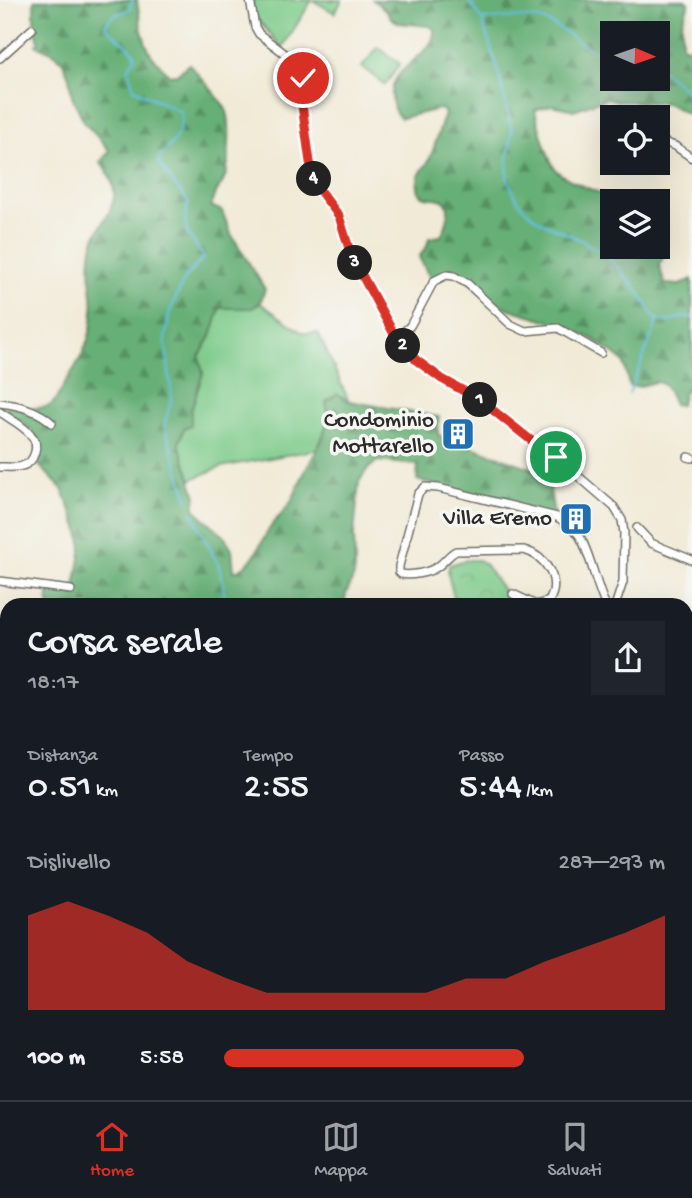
<!DOCTYPE html>
<html lang="it">
<meta charset="utf-8">
<style>
body{margin:0;font-family:"Gochi Hand",sans-serif;background:#20242c;color:#f1f3f6;height:100vh;display:flex;flex-direction:column;font-size:26px;white-space:nowrap}
*{box-sizing:border-box;margin:0}
p{font-size:23px;color:#9ea1a6}
.icon{flex:none;width:38px;height:38px;fill:none;stroke:currentColor;stroke-width:2;stroke-linecap:round;stroke-linejoin:round}
.map{position:relative;flex:1;overflow:hidden}
.side{position:absolute;left:0px;top:598px;width:693px;height:502px;display:flex;flex-direction:column;background:#171b24;border-radius:21px 21px 0 0;box-shadow:0 7px 28px #0002}
.side>*{flex:none}
.needle{width:46px;rotate:92deg}
.tools{position:absolute;left:600px;top:21px;display:grid;gap:14px}
.tools a{display:grid;place-items:center;width:70px;height:70px;border-radius:0px;background:#171b24;box-shadow:0 7px 28px #0002;font-size:35px}
.pin{position:absolute;display:grid;place-items:center;width:60px;height:60px;color:#fff;margin:-30px;border:4px solid #fff;border-radius:50%;box-shadow:0 2px 7px #0007}
.km{position:absolute;width:35px;height:35px;margin:-18px;border-radius:50%;background:#222;color:#fff;font-size:19px;line-height:35px;text-align:center}
.round{display:grid;place-items:center;flex:none;width:74px;height:74px;border-radius:0px;background:#20242c}
.head{display:flex;align-items:center;justify-content:space-between;height:119px;padding:0 28px}
h1{font-size:38px;font-weight:600;line-height:52px}
.figures{display:grid;grid-template-columns:repeat(3,1fr);gap:10px;height:119px;padding:7px 28px}
.figures div{display:grid;align-content:center}
.figures b{font-size:35px;font-weight:600}
.figures small{font-size:19px;font-weight:400}
.figures p{font-size:19px}
.chart{height:196px;padding:14px 28px}
.chart p{display:flex;justify-content:space-between}
.chart svg{width:100%;height:126px;margin-top:7px;fill:#d93025;opacity:.7}
ul{padding:0 28px;list-style:none;font-size:23px}
li{display:grid;grid-template-columns:112px 84px 1fr;align-items:center;height:52px}
li i{height:18px;border-radius:9px;background:#d93025}
.menu{display:flex;justify-content:space-around;align-items:center;height:98px;border-top:2px solid #363941;background:#171b24;font-size:19px;color:#9ea1a6}
.menu a{display:grid;justify-items:center;gap:4px}
.menu .current{color:#d93025}
.map>svg:first-child{display:block}
.grass{fill:#7ecb8a;stroke:#547b5a;stroke-width:2}
.forest{fill:url(#forest-firs);stroke:#486d50;stroke-width:2;fill-rule:evenodd}
.park{fill:url(#park-crowns);stroke:#547b5a;stroke-width:2}
.lines{fill:none;stroke-linecap:round;stroke-linejoin:round}
.stream{stroke:#64c1e2;stroke-width:2}
.minor-casing{stroke:#706e67;stroke-width:10}
.major-casing{stroke:#706e67;stroke-width:12}
.highway-casing{stroke:#706e67;stroke-width:13}
.minor{stroke:#fff;stroke-width:7}
.major{stroke:#fff;stroke-width:10}
.highway{stroke:#fff;stroke-width:10}
.rail-casing{stroke:#2b2b2b;stroke-width:4.5}
.rail{stroke:#f6f6f2;stroke-width:2;stroke-dasharray:5;stroke-linecap:butt}
.route-casing{stroke:#fff;stroke-width:14}
.route{stroke:#d93025;stroke-width:9}
.labels{text-anchor:middle;dominant-baseline:central;stroke-width:7;stroke-linejoin:round;paint-order:stroke}
.poi-label{font-size:23px;fill:#2b2b2b;stroke:#f6f6f2;text-anchor:end}
</style>
<div class="map">
<svg width="692" height="1100" viewBox="0 0 692 1100">
<defs>
<pattern id="forest-firs" width="22" height="20" patternUnits="userSpaceOnUse" patternTransform="scale(1.75)"><rect width="22" height="20" fill="#66af76"/><path d="M5 1l3.5 6h-7zM16 11l3.5 6h-7z" fill="#548f61"/></pattern>
<pattern id="park-crowns" width="20" height="18" patternUnits="userSpaceOnUse" patternTransform="scale(1.75)"><rect width="20" height="18" fill="#7ecb8a"/><path d="M2 6a3 3 0 1 1 6 0M12 15a3 3 0 1 1 6 0" fill="none" stroke="#6dae77"/></pattern>
</defs>
<rect width="100%" height="100%" fill="#f6f6f2"/>
<filter id="ink" filterUnits="userSpaceOnUse"><feTurbulence type="fractalNoise" baseFrequency=".0143" numOctaves="2"/><feDisplacementMap in="SourceGraphic" scale="14" xChannelSelector="R" yChannelSelector="G"/><feConvolveMatrix kernelMatrix="1 2 1 2 8 2 1 2 1" color-interpolation-filters="sRGB"/></filter>
<filter id="wash" filterUnits="userSpaceOnUse"><feTurbulence type="fractalNoise" baseFrequency=".00686" numOctaves="4" result="noise"/><feDisplacementMap in="SourceGraphic" scale="28" xChannelSelector="R" yChannelSelector="G"/><feGaussianBlur stdDeviation="1.57" result="paint"/><feColorMatrix in="noise" values="0 0 0 0 0 0 0 0 0 0 0 0 0 0 0 0 0 1.4 0 .05"/><feComposite in="paint" operator="in"/></filter>
<g filter="url(#wash)">
<rect width="100%" height="100%" fill="#f1ead6"/>
<g class="grass">
<path d="M 252,0 L 342,0 L 335,13 L 312,0 L 282,48 L 253,14 Z"/>
<path d="M 378,47 L 400,64 L 385,85 L 362,67 Z"/>
<path d="M 260,303 L 303,333 L 318,333 L 349,401 L 337,394 C 328,413 325,430 319,449 L 221,467 L 190,480 L 179,443 L 184,428 L 191,425 L 191,410 L 203,373 L 199,357 L 211,336 L 220,308 L 252,308 Z"/>
<path d="M 686,845 L 692,846 L 692,899 L 686,898 Z"/>
<path d="M 246,1094 L 372,1094 L 436,1100 L 273,1100 Z"/>
</g>
<g class="forest">
<path d="M 34,0 L 137,0 L 141,27 L 146,44 L 152,56 L 169,75 L 177,74 L 189,64 C 198,75 223,100 227,112 C 231,122 229,167 225,177 C 221,190 214,189 211,206 L 222,211 L 231,234 L 265,289 L 260,303 L 252,308 L 220,308 L 211,336 L 199,357 L 203,373 L 191,410 L 191,425 L 184,428 L 179,443 L 196,496 L 194,509 L 224,536 L 232,549 L 234,571 C 252,567 259,546 268,531 C 273,522 281,515 288,506 C 294,499 296,490 300,482 C 311,456 333,433 326,402 L 337,394 L 349,401 L 439,417 L 438,435 L 548,474 L 554,516 L 417,480 L 418,465 L 377,461 L 366,471 L 359,482 L 354,535 L 355,567 L 354,576 L 346,594 L 344,605 L 49,605 L 48,590 L 74,593 L 82,547 L 78,527 L 62,489 L 35,461 C 46,431 21,422 0,408 L 1,406 C 12,406 39,411 49,406 C 58,401 62,388 67,380 C 82,358 93,336 93,309 C 92,291 89,273 91,255 C 93,218 136,205 100,162 L 110,151 L 84,122 L 72,96 L 69,77 L 63,62 L 54,53 L 36,45 L 39,41 L 34,24 Z"/>
<path d="M 373,0 L 685,0 L 689,3 L 682,22 L 682,45 L 692,49 L 692,120 L 688,114 L 667,103 L 618,101 L 607,98 L 574,110 L 551,105 L 535,110 C 538,124 548,162 557,171 C 569,183 605,195 622,201 L 612,201 L 612,247 L 658,247 L 658,245 L 665,255 L 659,265 L 665,284 L 680,285 L 692,279 L 692,390 L 685,390 L 680,405 L 674,404 C 671,399 669,393 666,388 C 657,374 642,391 629,386 L 624,363 L 617,356 L 593,339 L 559,324 L 510,309 L 490,300 L 465,278 L 453,273 L 433,279 L 430,278 L 419,257 L 427,246 L 429,238 L 441,236 C 445,229 447,224 448,216 C 451,185 420,209 418,187 C 416,176 423,170 428,162 C 436,147 438,130 445,115 L 443,110 L 439,109 L 401,118 C 394,113 393,107 392,98 C 388,64 436,58 434,29 L 429,26 L 399,23 L 391,18 L 387,11 ZM 612,33 L 658,33 L 658,79 L 612,79 Z"/>
<path d="M 7,760 L 7,888 L 0,893 L 0,767 L 2,761 Z"/>
<path d="M 0,1081 L 7,1081 L 7,1094 L 86,1094 L 83,1100 L 0,1100 Z"/>
</g>
<path class="park" d="M 466,560 L 478,560 L 485,564 L 507,596 L 504,605 L 456,605 L 448,574 L 449,565 Z"/>
<g class="lines">
<g class="stream">
<path d="M 132,0 L 130,9 L 114,15 L 105,25 C 113,37 130,43 136,56 L 128,69 L 134,89 L 181,112 C 183,126 178,138 168,148 C 163,154 161,154 158,162 L 188,202 L 185,222 L 188,234 L 204,257 L 186,277 L 177,295 L 170,311 L 165,338 L 172,398 L 164,425 L 179,470 L 188,501"/>
<path d="M 468,0 L 482,20 L 498,70 L 512,130 L 508,157 L 507,177 L 517,199 L 524,208 L 539,221 L 583,241 L 609,258 L 637,289 L 654,317 C 671,328 676,314 692,317"/>
<path d="M 483,19 C 499,19 517,16 533,18 C 551,20 567,34 582,44 C 591,50 602,53 612,56"/>
<path d="M 658,70 L 665,73 L 692,95"/>
<path d="M 629,394 L 658,320"/>
<path d="M 192,513 L 219,566 L 224,591 L 225,606"/>
</g>
</g>
</g>
<g filter="url(#ink)">
<g class="lines">
<defs>
<g id="minor">
<path d="M 250,0 L 255,27 L 259,34 L 292,59 L 302,72 L 301,98 L 310,162 L 317,187 L 339,216 L 351,255 L 394,334 L 416,360 L 442,378 L 479,400 L 542,449 L 556,457 L 614,507 L 622,520 L 624,533 L 623,582 L 615,606"/>
<path d="M 0,58 L 32,29"/>
<path d="M 666,143 L 675,146 L 692,158"/>
<path d="M 397,338 L 410,326 L 434,281 L 446,275 L 454,276 L 468,284 L 510,324 L 525,331 L 558,328 L 601,353"/>
<path d="M 0,403 C 19,405 38,410 52,423"/>
<path d="M 0,412 C 10,419 23,425 31,435 C 40,444 35,463 22,466 C 16,468 7,467 0,467"/>
<path d="M 688,457 L 692,458"/>
<path d="M 637,528 L 651,543 L 692,560"/>
<path d="M 0,581 L 71,590"/>
<path d="M 513,594 L 536,605 L 549,601 C 562,580 545,556 524,550 L 456,551 C 448,555 445,562 437,567 C 428,573 411,576 401,574 L 399,572 L 399,566 L 418,494 L 425,487 L 438,488 L 557,517 C 565,522 574,527 579,535 C 591,554 595,584 606,606"/>
<path d="M 0,627 L 7,629"/>
<path d="M 686,671 L 692,672"/>
<path d="M 686,718 L 692,717"/>
<path d="M 686,726 L 692,726"/>
<path d="M 686,796 L 692,798"/>
<path d="M 686,903 L 692,904"/>
<path d="M 686,1012 L 692,1016"/>
<path d="M 686,1087 L 692,1086"/>
<path d="M 151,1094 L 156,1100"/>
<path d="M 564,1094 L 615,1094"/>
</g>
<path id="major" d="M 7,917 C 0,925 0,933 7,941"/>
<g id="highway">
<path d="M 0,1048 L 7,1049"/>
<path d="M 465,1094 L 535,1100"/>
<path d="M 617,1100 L 692,1093"/>
</g>
</defs>
<use href="#minor" class="minor-casing"/>
<use href="#major" class="major-casing"/>
<use href="#highway" class="highway-casing"/>
<use href="#minor" class="minor"/>
<use href="#major" class="major"/>
<use href="#highway" class="highway"/>
<defs>
<g id="rail">
<path d="M 0,1070 L 7,1070"/>
<path d="M 225,1094 L 252,1100"/>
</g>
</defs>
<use href="#rail" class="rail-casing"/>
<use href="#rail" class="rail"/>
</g>
</g>
<g class="lines" filter="url(#ink)">
<defs>
<path id="route" d="M 303,78 L 301,98 L 310,162 L 317,187 L 339,216 L 351,255 L 394,334 L 416,360 L 442,379 L 480,400 L 542,449 L 556,457"/>
</defs>
<use href="#route" class="route-casing"/>
<use href="#route" class="route"/>
</g>
<defs>
<symbol id="building-square" viewBox="-11 -11 22 22"><rect x="-9" y="-9" width="18" height="18" rx="4" fill="#1f6fb2" stroke="#f6f6f2"/><path d="M-4-6H4V6H1V3H-1V6H-4ZM-2.5-4.3h1.7v1.8h-1.7ZM.8-4.3h1.7v1.8H.8ZM-2.5-1h1.7V.8h-1.7ZM.8-1h1.7V.8H.8Z" fill="#fff"/></symbol>
</defs>
<g fill-rule="evenodd">
<use href="#building-square" x="439" y="415" width="38" height="38"/>
<use href="#building-square" x="557" y="500" width="38" height="38"/>
</g>
<g class="labels">
<g class="poi-label">
<text x="434" y="421">Condominio<tspan x="434" dy="26">Mottarello</tspan></text>
<text x="552" y="519">Villa Eremo</text>
</g>
</g>
</svg>
<div class="tools">
<a><svg class="needle" viewBox="-14 -14 28 28"><path d="M0-13l5 13h-10z" fill="#e53935"/><path d="M0 13l5-13h-10z" fill="#9ea1a6"/></svg></a>
<a><svg class="icon" aria-label="locate" viewBox="0 0 24 24"><circle cx="12" cy="12" r="6"/><path d="M12 2v4M12 18v4M2 12h4M18 12h4"/></svg></a>
<a><svg class="icon" aria-label="layers" viewBox="0 0 24 24"><path d="M12 4l9 5-9 5-9-5zM3 14l9 5 9-5"/></svg></a>
</div>
<div class="pin" style="left:556px;top:457px;background:#1e9e55"><svg class="icon" aria-label="arrive" viewBox="0 0 24 24"><path d="M6 21V4h12l-3 4 3 4H6"/></svg></div>
<div class="pin" style="left:303px;top:78px;background:#d93025"><svg class="icon" aria-label="check" viewBox="0 0 24 24"><path d="M5 12l5 5 9-10"/></svg></div>
<b class="km" style="left:480px;top:400px">1</b>
<b class="km" style="left:403px;top:346px">2</b>
<b class="km" style="left:355px;top:263px">3</b>
<b class="km" style="left:314px;top:179px">4</b>
<section class="side">
<div class="head"><div><h1>Corsa serale</h1><p>18:17</p></div><a class="round"><svg class="icon" aria-label="share" viewBox="0 0 24 24"><path d="M12 15V3M7 8l5-5 5 5M5 13v7h14v-7"/></svg></a></div>
<div class="figures">
<div><p>Distanza</p><b>0.51<small> km</small></b></div>
<div><p>Tempo</p><b>2:55</b></div>
<div><p>Passo</p><b>5:44<small> /km</small></b></div>
</div>
<div class="chart"><p><span>Dislivello</span>287–293 m</p>
<svg viewBox="0 0 160 44" preserveAspectRatio="none"><path d="M0 44V11L10 6L20 11L30 17L40 27L50 33L60 38L70 38L80 38L90 38L100 38L110 33L120 33L130 27L140 22L150 17L160 11V44z"/></svg>
</div>
<ul>
<li><b>100 m</b>5:58<i style="width:68%"></i></li>
</ul>
</section>
</div>
<nav class="menu">
<a class="current"><svg class="icon" aria-label="home" viewBox="0 0 24 24"><path d="M3 11l9-7 9 7M6 9v11h12V9"/></svg>Home</a>
<a><svg class="icon" aria-label="map" viewBox="0 0 24 24"><path d="M3 6l6-2 6 2 6-2v14l-6 2-6-2-6 2zM9 4v14M15 6v14"/></svg>Mappa</a>
<a><svg class="icon" aria-label="saved" viewBox="0 0 24 24"><path d="M7 4h10v16l-5-4-5 4z"/></svg>Salvati</a>
</nav>
